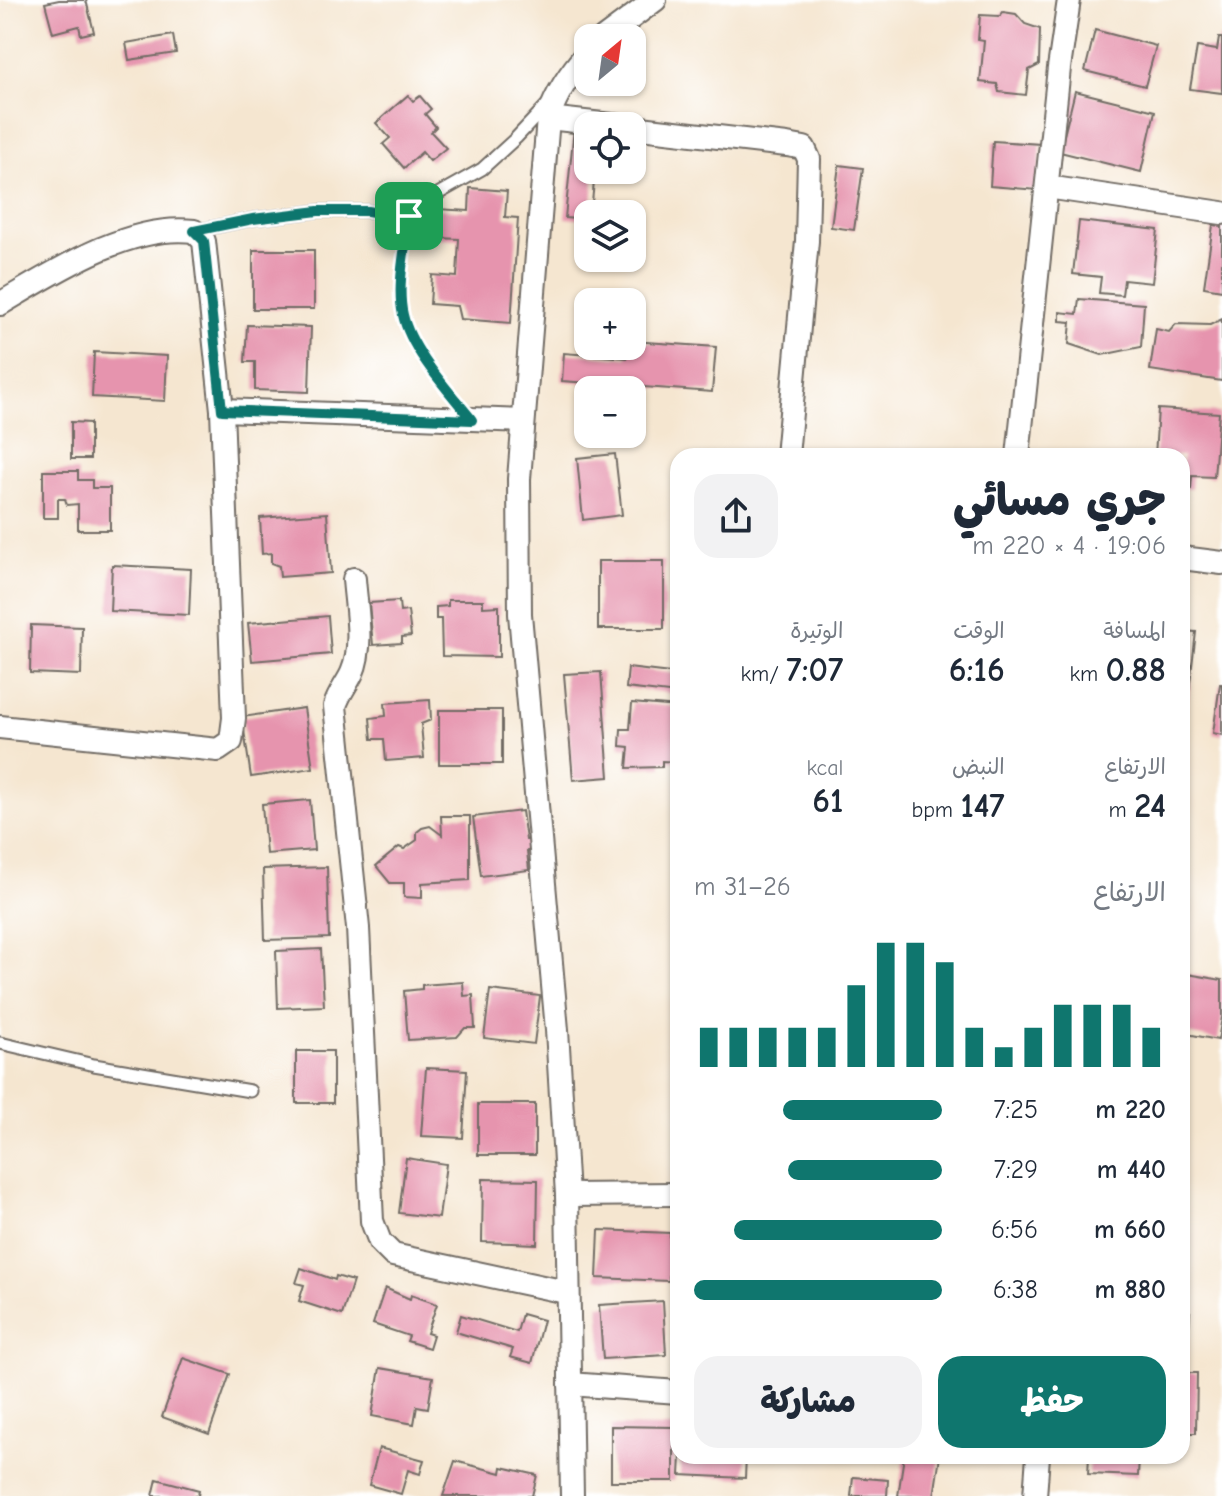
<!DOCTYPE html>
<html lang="ar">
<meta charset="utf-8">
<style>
body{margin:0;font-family:"Comic Neue","Playpen Sans Arabic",sans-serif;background:#f2f2f3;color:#1f2937;direction:rtl;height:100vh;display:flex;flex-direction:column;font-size:30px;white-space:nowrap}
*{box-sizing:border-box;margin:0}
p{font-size:26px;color:#747a83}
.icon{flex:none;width:44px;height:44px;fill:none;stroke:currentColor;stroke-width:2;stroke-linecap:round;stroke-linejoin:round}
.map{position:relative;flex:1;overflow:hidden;direction:ltr}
.sheet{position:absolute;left:670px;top:448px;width:520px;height:1016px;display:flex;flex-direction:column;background:#fff;border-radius:24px;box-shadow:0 2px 6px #0004;direction:rtl}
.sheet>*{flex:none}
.needle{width:52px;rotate:29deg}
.buttons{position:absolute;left:574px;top:24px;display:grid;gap:16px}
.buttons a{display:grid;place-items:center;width:72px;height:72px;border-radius:16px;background:#fff;box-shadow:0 2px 6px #0004;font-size:40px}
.pin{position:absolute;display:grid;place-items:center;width:68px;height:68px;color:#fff;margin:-34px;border-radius:16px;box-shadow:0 4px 12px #0006}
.round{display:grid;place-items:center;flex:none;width:84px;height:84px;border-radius:24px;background:#f2f2f3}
.summary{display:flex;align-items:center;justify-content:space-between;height:136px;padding:0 24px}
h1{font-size:44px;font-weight:800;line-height:60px}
.stats{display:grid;grid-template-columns:repeat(3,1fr);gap:12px;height:136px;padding:8px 24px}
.stats div{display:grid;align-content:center}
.stats b{font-size:34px;font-weight:800}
.stats small{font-size:22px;font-weight:400}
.stats p{font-size:22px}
.chart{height:224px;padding:16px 24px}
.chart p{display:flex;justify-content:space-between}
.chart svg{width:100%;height:144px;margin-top:8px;stroke:#0f766e;stroke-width:6}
.action{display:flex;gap:16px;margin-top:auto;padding:16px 24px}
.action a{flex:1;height:92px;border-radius:24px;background:#0f766e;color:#fff;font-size:32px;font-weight:800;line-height:92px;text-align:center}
.action a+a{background:#f2f2f3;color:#1f2937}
ul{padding:0 24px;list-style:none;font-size:26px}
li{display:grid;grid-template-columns:128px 96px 1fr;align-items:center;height:60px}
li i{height:20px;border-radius:10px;background:#0f766e}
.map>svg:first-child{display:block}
.building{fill:#e694ae}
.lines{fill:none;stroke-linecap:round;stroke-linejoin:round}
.service-casing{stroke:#726c65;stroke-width:15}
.minor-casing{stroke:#726c65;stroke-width:26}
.path{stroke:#726c65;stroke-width:5;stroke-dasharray:6 6;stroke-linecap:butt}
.service{stroke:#fff;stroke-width:11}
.minor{stroke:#fff;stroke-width:22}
.route-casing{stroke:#fff;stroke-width:16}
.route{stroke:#0f766e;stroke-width:10}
</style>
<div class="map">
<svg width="1222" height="1496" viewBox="0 0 1222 1496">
<rect width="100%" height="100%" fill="#fff"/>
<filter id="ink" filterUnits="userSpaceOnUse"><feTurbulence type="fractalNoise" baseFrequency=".0125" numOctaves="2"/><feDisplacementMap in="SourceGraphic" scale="16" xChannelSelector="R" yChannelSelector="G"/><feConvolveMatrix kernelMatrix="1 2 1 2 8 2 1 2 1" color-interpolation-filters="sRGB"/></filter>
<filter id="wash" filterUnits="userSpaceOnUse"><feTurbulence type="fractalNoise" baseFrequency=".006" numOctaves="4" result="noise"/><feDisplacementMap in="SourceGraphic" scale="32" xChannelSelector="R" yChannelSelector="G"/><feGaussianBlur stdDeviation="1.8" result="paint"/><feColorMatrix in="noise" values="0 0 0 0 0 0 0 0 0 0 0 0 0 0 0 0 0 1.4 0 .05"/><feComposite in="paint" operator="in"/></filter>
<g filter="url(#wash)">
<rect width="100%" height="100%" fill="#f5e6d0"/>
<g id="blocks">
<g class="building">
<path d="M 59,0 L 86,0 L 94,32 L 81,35 L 79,26 L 53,33 L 45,3 Z"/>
<path d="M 1003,12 L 1016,14 L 1025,24 L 1040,29 L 1039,65 L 1029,70 L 1026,95 L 999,92 L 997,84 L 980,82 L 984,41 L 978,40 L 980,15 L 1000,16 Z"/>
<path d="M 1095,30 L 1156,46 L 1145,86 L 1085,71 Z"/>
<path d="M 173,35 L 176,53 L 129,60 L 126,43 Z"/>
<path d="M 1219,38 L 1222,38 L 1222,93 L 1190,89 L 1197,47 L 1217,50 Z"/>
<path d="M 1075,91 L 1155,111 L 1141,172 L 1060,152 Z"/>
<path d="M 408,95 L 413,101 L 420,96 L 431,109 L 425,114 L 436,127 L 431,132 L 446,148 L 430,161 L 422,152 L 404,168 L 383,144 L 390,138 L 376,123 Z"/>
<path d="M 574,128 L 588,129 L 588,170 L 595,170 L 591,214 L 588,214 L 588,220 L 565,218 Z"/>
<path d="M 993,141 L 1041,144 L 1038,190 L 990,186 Z"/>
<path d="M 839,165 L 863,168 L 854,230 L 831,227 Z"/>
<path d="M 470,188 L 507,191 L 505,217 L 518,218 L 511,323 L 460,319 L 457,306 L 430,304 L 432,275 L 457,277 L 459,239 L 420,237 L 422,208 L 469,211 Z"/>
<path d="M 1079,221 L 1158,230 L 1152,283 L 1124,280 L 1122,295 L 1099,293 L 1101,277 L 1073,274 Z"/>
<path d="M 1213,225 L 1222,226 L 1222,290 L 1204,287 Z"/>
<rect x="253" y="250" width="61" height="59"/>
<path d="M 1079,299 L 1144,304 L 1141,347 L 1102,355 L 1069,344 L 1071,322 L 1060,321 L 1060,312 L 1077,314 Z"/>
<path d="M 1222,319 L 1222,381 L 1150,370 L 1156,329 L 1169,332 L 1176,324 L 1210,325 Z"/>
<path d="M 247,325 L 311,327 L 309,392 L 255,390 L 255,362 L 245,362 Z"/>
<path d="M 632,341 L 716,347 L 712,392 L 562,381 L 564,353 L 627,358 L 628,346 L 632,346 Z"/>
<path d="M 94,352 L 167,356 L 165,401 L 92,397 Z"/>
<path d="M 1158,409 L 1219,413 L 1214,477 L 1192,476 L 1191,489 L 1182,488 L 1182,456 L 1155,456 Z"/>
<path d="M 71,422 L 90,423 L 90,459 L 71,459 Z"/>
<path d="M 615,454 L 622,515 L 583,520 L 577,458 Z"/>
<path d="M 43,471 L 78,471 L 78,480 L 92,480 L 92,488 L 110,488 L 110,530 L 78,530 L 78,504 L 67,505 L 65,499 L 58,499 L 58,518 L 43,518 Z"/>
<path d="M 327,513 L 331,573 L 280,577 L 279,566 L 271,563 L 271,553 L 262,554 L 260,518 Z"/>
<rect x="598" y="561" width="66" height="68"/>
<path d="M 112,565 L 191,569 L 189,615 L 110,611 Z"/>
<path d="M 448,600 L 483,600 L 483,607 L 499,606 L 499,657 L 442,656 L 441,619 L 436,619 L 436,607 L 448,606 Z"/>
<path d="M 399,601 L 400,612 L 408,611 L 411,636 L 402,637 L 402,643 L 373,645 L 369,603 Z"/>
<path d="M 328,616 L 331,654 L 252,661 L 248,623 Z"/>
<path d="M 31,625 L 82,627 L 81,675 L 30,673 Z"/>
<path d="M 1182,631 L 1196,632 L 1186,717 L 1182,717 Z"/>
<path d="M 628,668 L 678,674 L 677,694 L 626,688 Z"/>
<path d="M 601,672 L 609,777 L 573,780 L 564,674 Z"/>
<path d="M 1220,684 L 1222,684 L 1222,735 L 1213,733 Z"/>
<path d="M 430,700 L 431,720 L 421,724 L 424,758 L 386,761 L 384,739 L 372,739 L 370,718 L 386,716 L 385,703 Z"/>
<path d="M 632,703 L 678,707 L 678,762 L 662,761 L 662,767 L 627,768 L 629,747 L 620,746 L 621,729 L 630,729 Z"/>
<path d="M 304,708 L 313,768 L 251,777 L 242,717 Z"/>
<rect x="439" y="710" width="63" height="54"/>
<path d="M 310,800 L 314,850 L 266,854 L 262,804 Z"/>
<path d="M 522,811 L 526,840 L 532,840 L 533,850 L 527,851 L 529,870 L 481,876 L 473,817 Z"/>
<path d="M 441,816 L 470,816 L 470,880 L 422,883 L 422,898 L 404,897 L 404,883 L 390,883 L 376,866 L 399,847 L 404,849 L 417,840 L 417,832 L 422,828 L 430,826 L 442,835 Z"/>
<path d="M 327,867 L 329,938 L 265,940 L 263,869 Z"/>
<path d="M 321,949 L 324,1006 L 278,1008 L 276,951 Z"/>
<path d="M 1182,973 L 1222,980 L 1222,1017 L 1218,1040 L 1182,1033 Z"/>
<path d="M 463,982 L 464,996 L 473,995 L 475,1028 L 465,1028 L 457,1037 L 408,1040 L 404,991 L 422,989 L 422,985 Z"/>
<path d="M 490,990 L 540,996 L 534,1044 L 484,1038 Z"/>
<rect x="296" y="1051" width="37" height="52"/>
<path d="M 426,1068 L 467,1070 L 463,1138 L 421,1136 Z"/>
<rect x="478" y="1104" width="57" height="51"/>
<path d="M 406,1158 L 446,1164 L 439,1218 L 399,1213 Z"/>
<path d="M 483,1179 L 538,1180 L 537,1244 L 482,1242 Z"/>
<path d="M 599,1230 L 670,1233 L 669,1281 L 597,1278 Z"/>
<path d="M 301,1268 L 335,1280 L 336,1276 L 353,1281 L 342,1315 L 299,1301 L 304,1285 L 296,1283 Z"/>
<path d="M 385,1288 L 410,1299 L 411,1295 L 437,1304 L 427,1333 L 433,1335 L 429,1348 L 407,1341 L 409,1336 L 373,1324 Z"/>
<path d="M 663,1301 L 666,1355 L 603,1359 L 599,1305 Z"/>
<path d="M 1182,1312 L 1190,1312 L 1187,1359 L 1182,1358 Z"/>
<path d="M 522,1314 L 543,1320 L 532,1363 L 510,1357 L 513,1349 L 456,1332 L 461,1315 L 517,1332 Z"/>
<path d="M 183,1358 L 230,1374 L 209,1434 L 162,1417 Z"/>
<path d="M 380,1368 L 433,1377 L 428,1408 L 417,1406 L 414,1424 L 372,1416 Z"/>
<path d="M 1182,1373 L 1197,1373 L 1196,1433 L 1182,1433 Z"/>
<path d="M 611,1426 L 674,1427 L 674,1481 L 611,1481 Z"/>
<path d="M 379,1448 L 424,1460 L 420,1474 L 408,1470 L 401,1494 L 369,1485 Z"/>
<path d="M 681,1456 L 746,1456 L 745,1478 L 680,1475 Z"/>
<path d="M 904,1456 L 940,1456 L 934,1496 L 898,1496 Z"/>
<path d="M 1089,1456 L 1139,1456 L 1138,1476 L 1088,1474 Z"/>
<path d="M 455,1461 L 501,1473 L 502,1467 L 537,1475 L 532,1496 L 443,1496 Z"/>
<path d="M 853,1477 L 888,1480 L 887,1496 L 851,1496 Z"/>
<path d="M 157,1479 L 199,1490 L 198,1496 L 153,1496 Z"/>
</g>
</g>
</g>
<g filter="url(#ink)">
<use href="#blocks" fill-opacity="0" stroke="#726c65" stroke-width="2"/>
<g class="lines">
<defs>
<g id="service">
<path d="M 195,231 L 253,219 L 318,211 L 368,211 L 400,217 L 409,216 L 427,200 L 482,169 L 516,138 L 547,105"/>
<path d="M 0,1043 L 94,1065 L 250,1091"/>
</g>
<g id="minor">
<path d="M 604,38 L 655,0"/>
<path d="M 548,118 L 621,126"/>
<path d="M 632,127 L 787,145 L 804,148 L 809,159 L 807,241 L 787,456"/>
<path d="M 1047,187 L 1222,213"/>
<path d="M 0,304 C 54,272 129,223 194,231 L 204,241 L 222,410 L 234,718 L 231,741 L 218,750 L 0,727"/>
<path d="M 222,410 L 523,421"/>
<path d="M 1018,456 L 1059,68 L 1069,0"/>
<path d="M 1182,558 L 1222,563"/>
<path d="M 354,579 C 356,607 364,646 352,673 C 347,684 339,693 335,706 L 358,928 L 372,1221 L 380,1242 L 393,1255 L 566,1292"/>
<path d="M 567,1195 L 678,1194"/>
<path d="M 570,1384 L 678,1392"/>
<path d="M 572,1496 L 567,1195 L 557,1030 L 520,614 L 519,479 L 548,118 C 557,92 570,73 588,52"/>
<path d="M 1035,1496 L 1038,1456"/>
</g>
</defs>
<use href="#service" class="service-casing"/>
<use href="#minor" class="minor-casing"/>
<path class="path" d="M 407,234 C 405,259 399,285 402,310 C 405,339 436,375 454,397"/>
<use href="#service" class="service"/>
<use href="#minor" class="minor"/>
</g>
</g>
<g class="lines" filter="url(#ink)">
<defs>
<path id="route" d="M 318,211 L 368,211 L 400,217 L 409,216 C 406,247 396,285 403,315 C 411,351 449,391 472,420 L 222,410 L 204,241 L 194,231 L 253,219 Z"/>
</defs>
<use href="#route" class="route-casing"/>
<use href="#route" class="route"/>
</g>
</svg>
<div class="buttons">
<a><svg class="needle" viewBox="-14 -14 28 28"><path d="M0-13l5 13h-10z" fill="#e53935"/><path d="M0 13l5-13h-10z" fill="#747a83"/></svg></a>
<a><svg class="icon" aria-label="locate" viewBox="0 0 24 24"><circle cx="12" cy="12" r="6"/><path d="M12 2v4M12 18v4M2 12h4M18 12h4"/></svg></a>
<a><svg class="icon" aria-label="layers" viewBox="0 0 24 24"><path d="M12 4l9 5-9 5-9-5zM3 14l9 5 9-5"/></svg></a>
<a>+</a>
<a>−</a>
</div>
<div class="pin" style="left:409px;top:216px;background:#1e9e55"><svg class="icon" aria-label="arrive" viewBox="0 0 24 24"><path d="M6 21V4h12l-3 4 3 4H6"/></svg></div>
<section class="sheet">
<div class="summary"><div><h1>جري مسائي</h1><p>19:06 · 4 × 220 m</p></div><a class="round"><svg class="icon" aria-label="share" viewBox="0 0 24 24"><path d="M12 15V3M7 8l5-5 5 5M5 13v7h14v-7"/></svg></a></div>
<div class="stats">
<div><p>المسافة</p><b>0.88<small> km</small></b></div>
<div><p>الوقت</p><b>6:16</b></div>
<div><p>الوتيرة</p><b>7:07<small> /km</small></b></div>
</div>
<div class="stats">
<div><p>الارتفاع</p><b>24<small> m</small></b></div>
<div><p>النبض</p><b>147<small> bpm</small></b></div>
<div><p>kcal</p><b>61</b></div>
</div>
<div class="chart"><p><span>الارتفاع</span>26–31 m</p>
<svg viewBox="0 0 160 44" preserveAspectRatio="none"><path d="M5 44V32M15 44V32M25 44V32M35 44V32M45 44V32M55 44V19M65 44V6M75 44V6M85 44V12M95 44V32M105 44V38M115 44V32M125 44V25M135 44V25M145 44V25M155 44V32"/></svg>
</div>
<ul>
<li><b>220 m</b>7:25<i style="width:64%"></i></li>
<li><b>440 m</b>7:29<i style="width:62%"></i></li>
<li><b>660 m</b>6:56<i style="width:84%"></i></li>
<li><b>880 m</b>6:38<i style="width:100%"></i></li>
</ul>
<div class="action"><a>حفظ</a><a>مشاركة</a></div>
</section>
</div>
